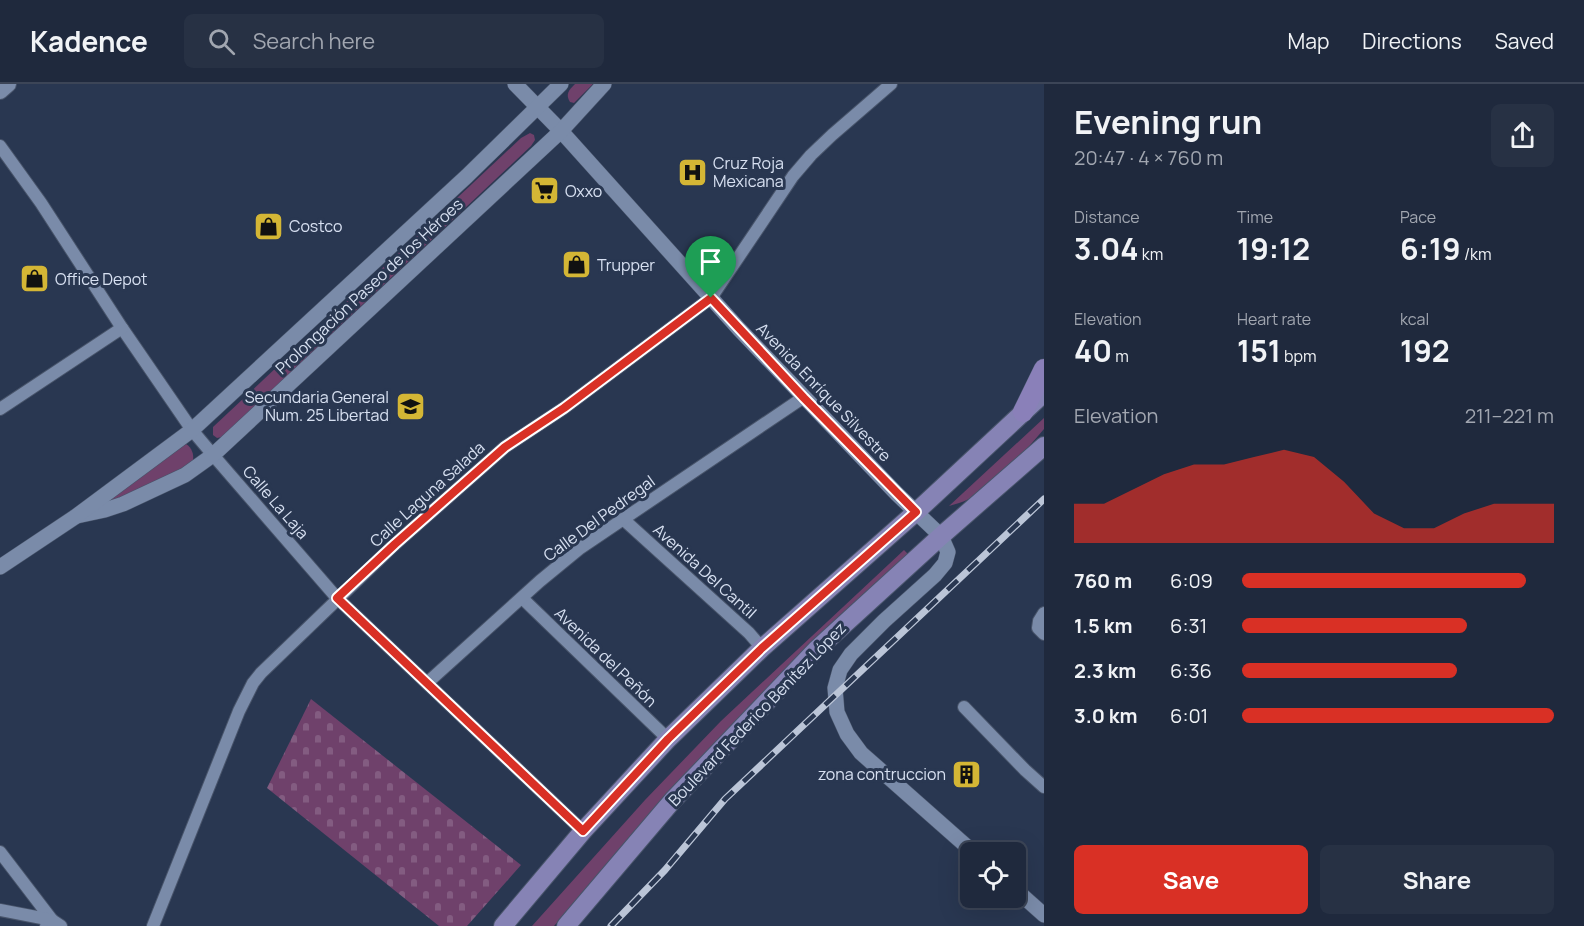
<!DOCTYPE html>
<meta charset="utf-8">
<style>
body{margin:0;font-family:Manrope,sans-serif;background:#273144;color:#f1f3f6;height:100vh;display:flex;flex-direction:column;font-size:22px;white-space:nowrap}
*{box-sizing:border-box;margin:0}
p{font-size:20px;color:#a1a6b0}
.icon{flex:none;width:33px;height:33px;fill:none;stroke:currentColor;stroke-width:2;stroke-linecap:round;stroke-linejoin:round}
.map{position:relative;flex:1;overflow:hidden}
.panel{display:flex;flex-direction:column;background:#1f293d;width:540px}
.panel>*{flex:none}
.fabs{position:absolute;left:960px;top:758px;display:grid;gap:12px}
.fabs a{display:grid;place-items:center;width:66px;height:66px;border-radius:9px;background:#1f293d;box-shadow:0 6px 24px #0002,0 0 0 2px #3c4557;font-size:30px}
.pin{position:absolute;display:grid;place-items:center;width:51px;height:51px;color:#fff;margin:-62px -26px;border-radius:50% 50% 50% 0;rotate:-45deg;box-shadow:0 0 6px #0007}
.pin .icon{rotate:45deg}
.round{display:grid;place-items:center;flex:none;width:63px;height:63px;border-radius:9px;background:#273144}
.headline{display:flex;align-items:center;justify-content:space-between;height:102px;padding:0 30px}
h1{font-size:33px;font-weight:700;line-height:45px}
.stats{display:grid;grid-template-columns:repeat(3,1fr);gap:9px;height:102px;padding:6px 30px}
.stats div{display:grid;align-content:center}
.stats b{font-size:30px;font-weight:700}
.stats small{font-size:16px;font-weight:400}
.stats p{font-size:16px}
.chart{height:168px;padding:12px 30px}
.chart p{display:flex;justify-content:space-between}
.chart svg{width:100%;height:108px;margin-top:6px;fill:#d93025;opacity:.7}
.primary-button{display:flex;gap:12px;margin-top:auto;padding:12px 30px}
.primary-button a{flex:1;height:69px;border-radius:9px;background:#d93025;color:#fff;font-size:24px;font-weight:700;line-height:69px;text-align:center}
.primary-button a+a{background:#273144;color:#f1f3f6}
ul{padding:0 30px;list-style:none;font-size:20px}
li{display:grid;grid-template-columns:96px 72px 1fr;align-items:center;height:45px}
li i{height:15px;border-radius:8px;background:#d93025}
header{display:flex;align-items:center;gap:36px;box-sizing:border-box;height:84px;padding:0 30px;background:#1f293d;border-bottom:2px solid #3c4557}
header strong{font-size:28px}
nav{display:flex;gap:33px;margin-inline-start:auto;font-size:21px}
.search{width:420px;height:54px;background:#273144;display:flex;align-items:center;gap:15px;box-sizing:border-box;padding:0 21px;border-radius:9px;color:#a1a6b0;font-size:22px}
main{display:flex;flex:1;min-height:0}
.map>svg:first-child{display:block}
.grass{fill:#6f416b}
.cemetery{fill:url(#cemetery-stones)}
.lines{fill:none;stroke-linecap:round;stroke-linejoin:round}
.minor-casing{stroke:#48546a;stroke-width:14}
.tertiary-casing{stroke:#48546a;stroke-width:16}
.secondary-casing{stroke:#48546a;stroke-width:18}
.primary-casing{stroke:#48546a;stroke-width:20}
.trunk-casing{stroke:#48546a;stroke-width:21}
.minor{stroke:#7a8ba9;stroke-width:12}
.tertiary{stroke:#7a8ba9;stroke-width:15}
.secondary{stroke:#7a8ba9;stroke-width:16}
.primary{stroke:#8683b5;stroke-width:18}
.trunk{stroke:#8a80b9;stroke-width:20}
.rail-casing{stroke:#bbc5d7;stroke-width:7}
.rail{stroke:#293751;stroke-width:4.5;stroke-dasharray:14;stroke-linecap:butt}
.route-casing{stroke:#fff;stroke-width:12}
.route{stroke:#d93025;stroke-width:8}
.labels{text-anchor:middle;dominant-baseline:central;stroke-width:6;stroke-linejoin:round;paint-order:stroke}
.poi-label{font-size:16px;fill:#d7e0f1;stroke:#293751;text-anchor:start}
.street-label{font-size:16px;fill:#d7e0f1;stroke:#293751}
</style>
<header>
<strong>Kadence</strong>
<div class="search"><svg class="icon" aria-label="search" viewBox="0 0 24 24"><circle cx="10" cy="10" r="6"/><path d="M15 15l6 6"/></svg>Search here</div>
<nav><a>Map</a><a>Directions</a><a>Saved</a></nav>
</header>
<main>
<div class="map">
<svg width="1044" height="842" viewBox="0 0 1044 842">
<defs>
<pattern id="cemetery-stones" width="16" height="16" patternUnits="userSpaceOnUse" patternTransform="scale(1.5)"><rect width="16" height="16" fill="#6f416b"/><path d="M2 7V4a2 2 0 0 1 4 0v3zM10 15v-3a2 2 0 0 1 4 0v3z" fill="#835c81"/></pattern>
</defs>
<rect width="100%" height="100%" fill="#293751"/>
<g class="grass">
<path d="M 575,0 L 593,0 L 574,19 L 570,18 C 565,10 569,6 575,0 Z"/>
<path d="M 530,49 L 534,51 L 535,56 L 531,62 L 222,353 L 217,354 L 213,351 L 213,343 L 521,54 Z"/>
<path d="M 1044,334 L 1044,345 C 1017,376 990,413 949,422 Z"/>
<path d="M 186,360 C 192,364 194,370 193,377 L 190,380 L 111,420 L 106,414 Z"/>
<path d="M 904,466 L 909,471 L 676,705 L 554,842 L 532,842 L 645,716 L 721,637 Z"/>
</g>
<path class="cemetery" d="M 311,615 L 521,781 L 467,842 L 439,842 L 267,704 Z"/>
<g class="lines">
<defs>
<g id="minor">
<path d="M 0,62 L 41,119 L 122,244 L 192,346 L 213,371 L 337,514 L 583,747"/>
<path d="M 0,325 L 122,244"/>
<path d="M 623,435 L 749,549 L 762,564"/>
<path d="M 522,514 L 668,655"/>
<path d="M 1044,529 L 1039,537 L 1038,544 L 1044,550"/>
<path d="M 427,599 L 540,497 L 579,465 L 804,313"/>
<path d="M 964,623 L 1025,686 L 1044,703"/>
<path d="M 0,768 L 52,836 L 46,842"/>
<path d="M 0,826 L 52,836 L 61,842"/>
<path d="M 153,842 L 239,627 L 253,599 L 261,589 L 395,460 L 505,363 L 564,324 L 711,214 L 793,92 L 811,71 L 832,51 L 891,0"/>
</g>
<g id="tertiary">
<path d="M 515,0 L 561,47 L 739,245 L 897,410 L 941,452 L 948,468 L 945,479 L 935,491 L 884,537 L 851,570 L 840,586 L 835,604 L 837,628 L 847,650 L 861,669 L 973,768"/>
<path d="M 77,432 L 105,426 L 123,420 L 185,391 L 213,371 L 561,47 L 604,0"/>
<path d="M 0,483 L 75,433 L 192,346 L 467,92 L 561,0"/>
<path d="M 1016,806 L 1044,831"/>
</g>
<path id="secondary" d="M 0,7 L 8,0"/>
<g id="primary">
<path d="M 503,842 L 583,747 L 668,655 L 762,564 L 916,428 L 1044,309"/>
<path d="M 566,842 L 673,716 L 816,566 L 941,452 L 1044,362"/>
</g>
<path id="trunk" d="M 1023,328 L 1044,285"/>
</defs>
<use href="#minor" class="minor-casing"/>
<use href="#tertiary" class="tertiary-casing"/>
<use href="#secondary" class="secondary-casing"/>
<use href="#primary" class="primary-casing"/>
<use href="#trunk" class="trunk-casing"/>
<use href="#minor" class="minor"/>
<use href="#tertiary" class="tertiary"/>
<use href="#secondary" class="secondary"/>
<use href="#primary" class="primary"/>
<use href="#trunk" class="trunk"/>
<defs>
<path id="rail" d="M 611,842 L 665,786 L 725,715 L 1044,415"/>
</defs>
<use href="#rail" class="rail-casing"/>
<use href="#rail" class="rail"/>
</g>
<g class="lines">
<defs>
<path id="route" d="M 711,214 L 804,314 L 916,428 L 762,564 L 668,655 L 583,747 L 337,514 L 395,460 L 505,363 L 564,324 Z"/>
</defs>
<use href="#route" class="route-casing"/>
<use href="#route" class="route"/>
</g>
<defs>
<symbol id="hospital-square" viewBox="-11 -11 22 22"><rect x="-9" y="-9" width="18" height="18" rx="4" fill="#d4b635" stroke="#293751"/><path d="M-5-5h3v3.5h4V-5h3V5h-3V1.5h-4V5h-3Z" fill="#111"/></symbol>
<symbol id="supermarket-square" viewBox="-11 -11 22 22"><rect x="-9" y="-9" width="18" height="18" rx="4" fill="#d4b635" stroke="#293751"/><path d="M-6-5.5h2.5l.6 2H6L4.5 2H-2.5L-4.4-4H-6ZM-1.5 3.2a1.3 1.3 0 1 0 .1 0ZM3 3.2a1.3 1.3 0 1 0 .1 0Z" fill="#111"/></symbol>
<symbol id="shop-square" viewBox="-11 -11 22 22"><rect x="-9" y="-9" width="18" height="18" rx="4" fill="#d4b635" stroke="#293751"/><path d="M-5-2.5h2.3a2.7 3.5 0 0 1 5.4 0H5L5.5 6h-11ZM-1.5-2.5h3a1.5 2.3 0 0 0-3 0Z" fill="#111"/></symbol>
<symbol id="school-square" viewBox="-11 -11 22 22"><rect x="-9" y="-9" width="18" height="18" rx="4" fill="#d4b635" stroke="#293751"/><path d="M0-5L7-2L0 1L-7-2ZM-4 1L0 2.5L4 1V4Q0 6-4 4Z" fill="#111"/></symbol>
<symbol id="building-square" viewBox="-11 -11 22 22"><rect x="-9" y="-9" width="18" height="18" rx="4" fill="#d4b635" stroke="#293751"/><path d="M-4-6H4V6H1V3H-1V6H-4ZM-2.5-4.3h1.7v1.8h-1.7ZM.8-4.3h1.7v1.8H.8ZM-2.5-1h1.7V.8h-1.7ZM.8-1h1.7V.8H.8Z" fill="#111"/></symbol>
</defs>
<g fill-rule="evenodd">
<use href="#hospital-square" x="676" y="72" width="33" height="33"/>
<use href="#supermarket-square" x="528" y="90" width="33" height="33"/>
<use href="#shop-square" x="252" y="126" width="33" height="33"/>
<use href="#shop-square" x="560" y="164" width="33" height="33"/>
<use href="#shop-square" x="18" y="178" width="33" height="33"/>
<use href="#school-square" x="394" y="306" width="33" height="33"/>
<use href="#building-square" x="950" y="674" width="33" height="33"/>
</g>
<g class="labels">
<g class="poi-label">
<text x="713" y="79">Cruz Roja<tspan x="713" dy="18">Mexicana</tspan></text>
<text x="565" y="107">Oxxo</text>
<text x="289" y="142">Costco</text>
<text x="597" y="181">Trupper</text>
<text x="55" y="195">Office Depot</text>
<text x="389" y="313" text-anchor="end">Secundaria General<tspan x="389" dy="18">Num. 25 Libertad</tspan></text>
<text x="946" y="690" text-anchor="end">zona contruccion</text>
</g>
<g class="street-label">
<text transform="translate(369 202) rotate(-43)">Prolongación Paseo de los Héroes</text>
<text transform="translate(824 308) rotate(46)">Avenida Enríque Silvestre</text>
<text transform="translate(427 410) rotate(-42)">Calle Laguna Salada</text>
<text transform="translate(276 418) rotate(49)">Calle La Laja</text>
<text transform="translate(599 434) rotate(-36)">Calle Del Pedregal</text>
<text transform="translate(705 487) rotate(42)">Avenida Del Cantil</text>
<text transform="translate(606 573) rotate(44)">Avenida del Peñón</text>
<text transform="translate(757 630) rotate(-46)">Boulevard Federico Benítez López</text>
</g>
</g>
</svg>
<div class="fabs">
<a><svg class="icon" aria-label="locate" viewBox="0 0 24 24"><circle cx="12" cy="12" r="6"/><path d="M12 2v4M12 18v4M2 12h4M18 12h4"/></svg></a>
</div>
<div class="pin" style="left:711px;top:214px;background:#1e9e55"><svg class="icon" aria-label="arrive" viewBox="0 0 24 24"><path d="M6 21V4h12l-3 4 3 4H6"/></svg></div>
</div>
<section class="panel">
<div class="headline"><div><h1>Evening run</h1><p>20:47 · 4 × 760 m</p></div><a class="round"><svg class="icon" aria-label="share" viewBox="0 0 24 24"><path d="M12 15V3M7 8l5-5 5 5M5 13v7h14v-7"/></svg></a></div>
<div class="stats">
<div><p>Distance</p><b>3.04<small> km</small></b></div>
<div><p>Time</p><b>19:12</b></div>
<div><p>Pace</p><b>6:19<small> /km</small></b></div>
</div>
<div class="stats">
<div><p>Elevation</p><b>40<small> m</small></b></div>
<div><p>Heart rate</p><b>151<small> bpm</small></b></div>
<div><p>kcal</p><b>192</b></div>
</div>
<div class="chart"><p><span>Elevation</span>211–221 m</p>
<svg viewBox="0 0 160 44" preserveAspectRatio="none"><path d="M0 44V28L10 28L20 22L30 16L40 12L50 12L60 9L70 6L80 9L90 19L100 32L110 38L120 38L130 32L140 28L150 28L160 28V44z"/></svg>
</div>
<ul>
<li><b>760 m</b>6:09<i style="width:91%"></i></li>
<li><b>1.5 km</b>6:31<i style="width:72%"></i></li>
<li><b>2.3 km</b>6:36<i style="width:69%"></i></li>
<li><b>3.0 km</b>6:01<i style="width:100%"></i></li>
</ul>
<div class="primary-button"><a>Save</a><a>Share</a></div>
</section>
</main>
